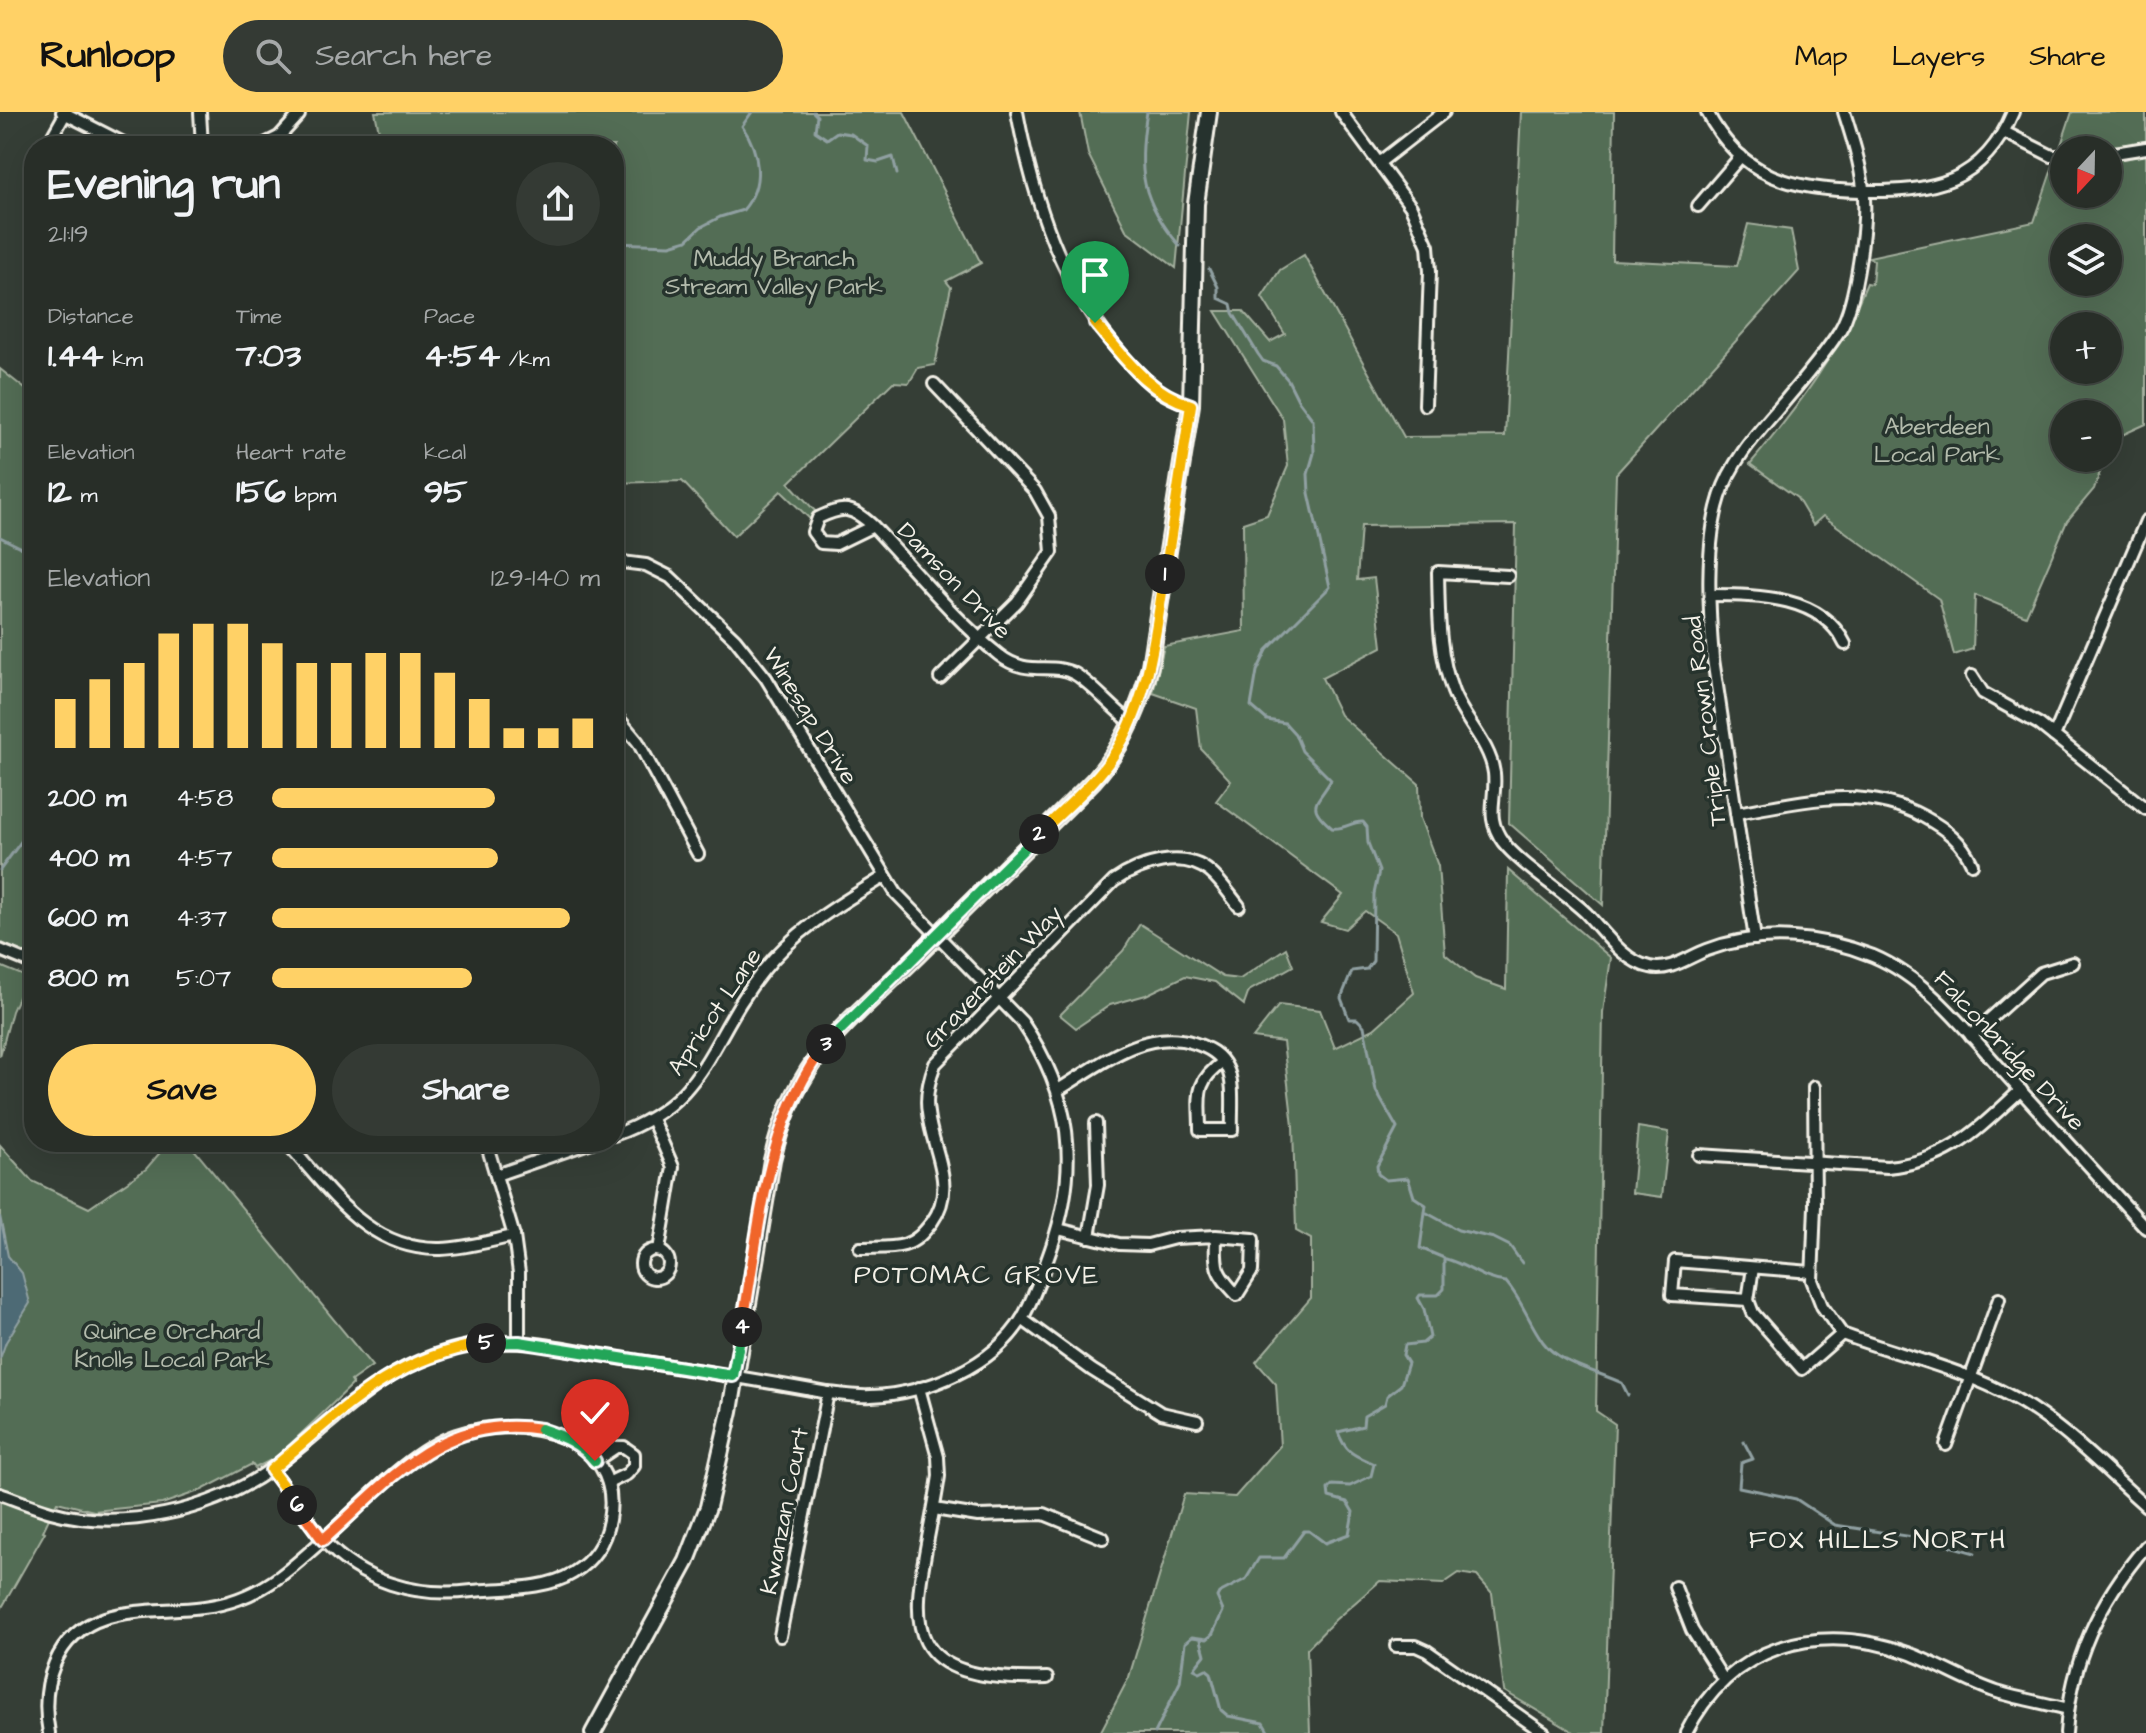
<!DOCTYPE html>
<meta charset="utf-8">
<style>
body{margin:0;font-family:"Architects Daughter",sans-serif;background:#343a34;color:#f1f3f6;height:100vh;display:flex;flex-direction:column;font-size:30px;white-space:nowrap}
*{box-sizing:border-box;margin:0}
p{font-size:26px;color:#a5a8a8}
.icon{flex:none;width:44px;height:44px;fill:none;stroke:currentColor;stroke-width:2;stroke-linecap:round;stroke-linejoin:round}
.map{position:relative;flex:1;overflow:hidden}
.details{position:absolute;left:24px;top:24px;width:600px;height:1016px;display:flex;flex-direction:column;background:#282e28;border-radius:32px;box-shadow:0 8px 32px #0002,0 0 0 2px #444a45}
.details>*{flex:none}
.needle{width:52px;rotate:202deg}
.controls{position:absolute;left:2050px;top:24px;display:grid;gap:16px}
.controls a{display:grid;place-items:center;width:72px;height:72px;border-radius:50%;background:#282e28;box-shadow:0 8px 32px #0002,0 0 0 2px #444a45;font-size:40px}
.pin{position:absolute;display:grid;place-items:center;width:68px;height:68px;color:#fff;margin:-82px -34px;border-radius:50% 50% 50% 0;rotate:-45deg;box-shadow:0 0 8px #0007}
.pin .icon{rotate:45deg}
.km{position:absolute;width:40px;height:40px;margin:-20px;border-radius:50%;background:#222;color:#fff;font-size:22px;line-height:40px;text-align:center}
.round{display:grid;place-items:center;flex:none;width:84px;height:84px;border-radius:42px;background:#343a34}
.headline{display:flex;align-items:center;justify-content:space-between;height:136px;padding:0 24px}
h1{font-size:44px;font-weight:800;line-height:60px}
.stats{display:grid;grid-template-columns:repeat(3,1fr);gap:12px;height:136px;padding:8px 24px}
.stats div{display:grid;align-content:center}
.stats b{font-size:34px;font-weight:800}
.stats small{font-size:22px;font-weight:400}
.stats p{font-size:22px}
.chart{height:224px;padding:16px 24px}
.chart p{display:flex;justify-content:space-between}
.chart svg{width:100%;height:144px;margin-top:8px;stroke:#ffd166;stroke-width:6}
.button{display:flex;gap:16px;margin-top:auto;padding:16px 24px}
.button a{flex:1;height:92px;border-radius:48px;background:#ffd166;color:#111;font-size:32px;font-weight:800;line-height:92px;text-align:center}
.button a+a{background:#343a34;color:#f1f3f6}
ul{padding:0 24px;list-style:none;font-size:26px}
li{display:grid;grid-template-columns:128px 96px 1fr;align-items:center;height:60px}
li i{height:20px;border-radius:10px;background:#ffd166}
header{display:flex;align-items:center;gap:48px;box-sizing:border-box;height:112px;padding:0 40px;background:#ffd166;color:#111}
header strong{font-size:38px}
nav{display:flex;gap:44px;margin-inline-start:auto;font-size:28px}
.search{width:560px;height:72px;background:#343a34;display:flex;align-items:center;gap:20px;box-sizing:border-box;padding:0 28px;border-radius:44px;color:#a5a8a8;font-size:30px}
.map>svg:first-child{display:block}
.green{fill:#536d54;stroke:#a4af9e;stroke-width:2;fill-rule:evenodd}
.water{fill:#4e6a74;stroke:#90a0a2;stroke-width:2}
.lines{fill:none;stroke-linecap:round;stroke-linejoin:round}
.stream{stroke:#90a0a2;stroke-width:3}
.street-casing{stroke:#f4f1e8;stroke-width:16}
.secondary-casing{stroke:#f4f1e8;stroke-width:20}
.street{stroke:#26332d;stroke-width:10}
.secondary{stroke:#26332d;stroke-width:14}
.split-1-casing{stroke:#fff;stroke-width:16}
.split-2-casing{stroke:#fff;stroke-width:16}
.split-3-casing{stroke:#fff;stroke-width:16}
.split-4-casing{stroke:#fff;stroke-width:16}
.split-5-casing{stroke:#fff;stroke-width:16}
.split-6-casing{stroke:#fff;stroke-width:16}
.split-7-casing{stroke:#fff;stroke-width:16}
.split-8-casing{stroke:#fff;stroke-width:16}
.split-1{stroke:#f5b400;stroke-width:10}
.split-2{stroke:#f5b400;stroke-width:10}
.split-3{stroke:#22a559;stroke-width:10}
.split-4{stroke:#f0652b;stroke-width:10}
.split-5{stroke:#22a559;stroke-width:10}
.split-6{stroke:#f5b400;stroke-width:10}
.split-7{stroke:#f0652b;stroke-width:10}
.split-8{stroke:#22a559;stroke-width:10}
.labels{text-anchor:middle;dominant-baseline:central;stroke-width:7;stroke-linejoin:round;paint-order:stroke}
.park-label{font-size:24px;fill:#b4bcad;stroke:#26332d}
.street-label{font-size:24px;fill:#f4f1e8;stroke:#26332d}
.neighbourhood-label{font-size:26px;letter-spacing:2px;fill:#f4f1e8;stroke:#26332d}
</style>
<header>
<strong>Runloop</strong>
<div class="search"><svg class="icon" aria-label="search" viewBox="0 0 24 24"><circle cx="10" cy="10" r="6"/><path d="M15 15l6 6"/></svg>Search here</div>
<nav><a>Map</a><a>Layers</a><a>Share</a></nav>
</header>
<div class="map">
<svg width="2146" height="1621" viewBox="0 0 2146 1621">
<rect width="100%" height="100%" fill="#353e36"/>
<filter id="ink" filterUnits="userSpaceOnUse"><feTurbulence type="fractalNoise" baseFrequency=".0125" numOctaves="2"/><feDisplacementMap in="SourceGraphic" scale="16" xChannelSelector="R" yChannelSelector="G"/><feConvolveMatrix kernelMatrix="1 2 1 2 8 2 1 2 1" color-interpolation-filters="sRGB"/></filter>
<g filter="url(#ink)">
<g class="green">
<path d="M 375,0 L 904,0 L 981,151 L 946,169 L 951,175 L 935,253 L 918,256 L 909,271 L 893,270 L 789,371 L 817,401 L 811,408 L 781,379 L 734,424 L 682,369 L 614,371 L 614,34 L 368,34 L 380,24 Z"/>
<path d="M 1080,0 L 1191,0 L 1176,156 L 1126,118 L 1088,42 Z"/>
<path d="M 1521,0 L 1614,0 L 1612,148 L 1737,154 L 1748,112 L 1791,118 L 1799,159 L 1616,362 L 1603,793 L 1509,711 L 1516,412 L 1361,414 L 1357,468 L 1374,466 L 1382,535 L 1322,566 L 1340,603 L 1419,672 L 1420,706 L 1438,754 L 1445,842 L 1475,866 L 1506,877 L 1508,758 L 1611,846 L 1603,900 L 1596,1299 L 1615,1312 L 1604,1621 L 1575,1621 L 1504,1579 L 1492,1481 L 1477,1464 L 1459,1461 L 1443,1472 L 1380,1469 L 1335,1508 L 1307,1537 L 1310,1621 L 1100,1621 L 1129,1565 L 1184,1382 L 1235,1385 L 1280,1334 L 1276,1272 L 1256,1250 L 1311,1186 L 1311,1127 L 1296,1119 L 1293,1014 L 1283,930 L 1253,926 L 1279,893 L 1320,898 L 1335,936 L 1374,917 L 1414,881 L 1396,821 L 1365,799 L 1345,817 L 1321,810 L 1343,783 L 1216,689 L 1231,669 L 1201,637 L 1196,596 L 1153,581 L 1164,534 L 1244,519 L 1243,411 L 1267,403 L 1288,354 L 1283,307 L 1215,199 L 1243,199 L 1270,230 L 1285,222 L 1262,185 L 1280,158 L 1304,143 L 1404,325 L 1505,324 Z"/>
<path d="M 2072,0 L 2146,0 L 2146,29 L 2091,38 L 2059,39 Z"/>
<path d="M 2146,43 L 2146,312 L 2113,327 L 2108,339 L 2108,302 L 2064,302 L 2064,346 L 2105,346 L 2094,377 L 2067,409 L 2026,504 L 1975,483 L 1973,537 L 1954,543 L 1939,487 L 1823,404 L 1813,413 L 1797,386 L 1750,352 C 1799,294 1838,242 1867,171 L 1872,172 L 1874,149 L 1869,145 L 2034,110 L 2054,51 L 2064,52 L 2064,82 L 2108,82 L 2108,49 ZM 2064,126 L 2108,126 L 2108,170 L 2064,170 ZM 2108,214 L 2108,258 L 2064,258 L 2064,214 Z"/>
<path d="M 0,257 L 34,284 L 34,830 L 26,849 L 0,838 Z"/>
<path d="M 1140,812 L 1223,865 L 1240,867 L 1286,836 L 1293,854 L 1249,879 L 1244,893 L 1215,870 L 1185,864 L 1146,883 L 1110,893 L 1076,916 L 1060,903 L 1123,839 Z"/>
<path d="M 0,854 L 27,865 L 12,899 L 0,944 Z"/>
<path d="M 1638,1015 L 1669,1020 L 1662,1085 L 1632,1081 Z"/>
<path d="M 169,1030 L 188,1030 L 372,1254 L 351,1269 L 353,1272 L 277,1345 L 255,1356 L 252,1352 L 202,1378 L 162,1392 L 94,1399 L 57,1390 L 43,1419 L 45,1420 L 0,1499 L 0,1033 L 32,1069 L 89,1096 L 146,1057 Z"/>
</g>
<path class="water" d="M 0,1104 L 8,1144 L 22,1161 L 30,1191 L 6,1230 L 0,1247 Z"/>
<g class="lines">
<g class="stream">
<path d="M 813,0 L 817,4 L 815,19 L 827,27 L 837,20 L 851,22 L 868,34 L 867,48 L 878,50 L 893,45 L 897,62"/>
<path d="M 1147,0 C 1137,59 1141,89 1180,134"/>
<path d="M 614,131 L 670,133 L 687,128 L 701,115 L 720,105 L 743,98 C 765,73 760,40 742,14 L 752,0"/>
<path d="M 0,425 L 34,442"/>
<path d="M 0,758 L 26,723 L 34,702"/>
<path d="M 1427,1101 L 1458,1118 L 1494,1126 L 1510,1134 L 1522,1151"/>
<path d="M 1446,1147 C 1468,1153 1483,1168 1506,1170 C 1522,1188 1529,1211 1543,1230 C 1558,1251 1599,1260 1622,1271 L 1628,1283"/>
<path d="M 1744,1330 L 1753,1347 L 1741,1351 L 1739,1375 L 1796,1387 L 1835,1413 L 1919,1426"/>
<path d="M 1929,1428 L 1975,1441"/>
<path d="M 1201,1528 L 1205,1543 L 1194,1557 L 1200,1560 L 1206,1557 L 1211,1561 L 1221,1598 L 1228,1604 L 1263,1611 L 1269,1621"/>
<path d="M 1155,1621 L 1180,1570 L 1185,1531 L 1192,1525 L 1207,1527 L 1212,1523 L 1223,1499 L 1217,1485 L 1219,1481 L 1246,1467 L 1259,1446 L 1284,1446 L 1304,1419 L 1309,1419 L 1325,1431 L 1349,1422 L 1353,1400 L 1347,1390 L 1329,1385 L 1328,1377 L 1332,1373 L 1350,1374 L 1371,1364 L 1374,1352 C 1355,1343 1346,1342 1338,1320 L 1363,1314 L 1364,1304 L 1385,1292 L 1387,1284 L 1401,1273 L 1408,1251 L 1403,1243 L 1405,1233 L 1423,1231 L 1430,1225 L 1424,1197 L 1418,1186 L 1420,1183 L 1438,1183 L 1444,1177 L 1444,1146 L 1420,1136 L 1426,1093 L 1414,1085 L 1408,1066 L 1386,1068 L 1378,1062 L 1377,1054 L 1397,1016 L 1376,979 L 1364,914 L 1357,907 L 1349,907 L 1341,886 L 1352,859 L 1367,857 L 1373,849 L 1374,782 L 1379,759 L 1368,731 L 1367,715 L 1363,710 C 1352,709 1344,718 1332,716 C 1304,692 1318,692 1331,668 L 1302,639 L 1295,622 L 1285,611 L 1267,608 L 1251,594 L 1257,559 L 1267,538 L 1330,475 L 1309,381 L 1308,362 L 1314,341 L 1313,308 L 1298,288 L 1288,268 L 1276,254 L 1263,249 L 1258,242 L 1233,201 L 1231,192 L 1218,186 L 1218,175 L 1209,157"/>
</g>
<defs>
<g id="street">
<path d="M 62,0 L 129,34"/>
<path d="M 200,0 L 202,34"/>
<path d="M 1017,0 C 1034,91 1061,173 1123,244 C 1146,269 1157,283 1191,293"/>
<path d="M 1341,0 L 1411,95 L 1428,134 L 1430,159 L 1425,293"/>
<path d="M 1707,0 C 1741,66 1794,78 1862,79 C 1932,80 1983,72 2013,0"/>
<path d="M 2004,20 L 2052,44 L 2064,44"/>
<path d="M 47,34 L 65,2"/>
<path d="M 261,34 L 279,25 L 299,3"/>
<path d="M 2108,42 L 2146,36"/>
<path d="M 1380,50 L 1444,0"/>
<path d="M 34,71 L 34,106"/>
<path d="M 1698,94 L 1741,44"/>
<path d="M 934,272 L 1035,379 L 1049,404 L 1052,440 L 1017,490 L 940,566"/>
<path d="M 873,414 L 836,432 L 821,431 L 813,420 L 818,406 C 844,394 851,394 873,414 C 911,454 957,510 999,543 C 1028,566 1051,549 1075,562 C 1091,571 1114,598 1132,611"/>
<path d="M 1508,464 L 1438,460 C 1439,501 1438,541 1453,580 C 1463,607 1490,631 1494,661 C 1497,688 1484,704 1503,730 C 1521,753 1563,779 1586,801 C 1603,819 1624,850 1650,855 C 1670,860 1690,844 1707,838 C 1760,818 1821,823 1873,844 C 1930,868 1970,924 2011,968 C 2056,1018 2101,1067 2146,1116"/>
<path d="M 1711,483 C 1759,483 1822,484 1845,532"/>
<path d="M 1972,564 L 1983,581 L 2039,612 L 2146,697"/>
<path d="M 614,601 L 638,630 L 698,742"/>
<path d="M 2054,624 L 2146,409"/>
<path d="M 1736,701 C 1801,690 1863,672 1924,705 C 1946,717 1962,729 1972,752"/>
<path d="M 1755,827 L 1713,547 C 1709,499 1705,431 1720,385 C 1731,348 1760,318 1784,290 C 1803,267 1824,244 1840,218 C 1856,192 1868,107 1863,76 C 1860,50 1852,25 1844,0"/>
<path d="M 0,838 L 34,852"/>
<path d="M 1971,924 L 2041,861 L 2073,851"/>
<path d="M 1814,975 L 1815,1094 L 1812,1168 L 1822,1194 L 1842,1222 C 1898,1243 1961,1256 2014,1286 C 2063,1313 2104,1357 2146,1394"/>
<path d="M 1058,978 C 1098,954 1144,915 1194,931 C 1209,936 1220,942 1227,956 C 1235,971 1231,1001 1232,1018 L 1200,1018 C 1200,985 1193,971 1223,950"/>
<path d="M 652,1007 L 673,1055 L 659,1138"/>
<path d="M 614,1023 C 709,990 708,927 763,859 C 796,817 840,792 884,765"/>
<path d="M 286,1030 C 330,1078 368,1139 441,1137 C 465,1136 490,1129 514,1124"/>
<path d="M 486,1030 L 514,1124 L 519,1161 L 519,1230"/>
<path d="M 1699,1043 L 1887,1055 C 1950,1049 1977,1018 2021,978"/>
<path d="M 496,1063 L 592,1030"/>
<path d="M 1058,1117 L 1119,1132 L 1148,1133 L 1175,1126 L 1216,1124 L 1253,1127 L 1252,1159 L 1237,1183 C 1215,1160 1215,1156 1216,1124"/>
<path d="M 1089,1125 L 1098,1073 L 1096,1011"/>
<path d="M 860,1136 C 874,1135 891,1137 904,1133 C 917,1129 924,1120 932,1110 C 958,1073 932,1039 928,1001 C 925,984 929,968 935,952 L 1114,769 C 1139,752 1183,737 1210,760 C 1221,769 1230,783 1239,794"/>
<circle cx="655" cy="1152" r="14"/>
<path d="M 1753,1156 L 1748,1188 L 1753,1201 L 1802,1257 L 1842,1222"/>
<path d="M 1748,1188 L 1672,1183 L 1675,1149 L 1811,1160"/>
<path d="M 1022,1207 L 1092,1258 L 1161,1301 L 1197,1309"/>
<path d="M 919,1276 L 938,1345 L 939,1364 C 921,1489 872,1572 1047,1566"/>
<path d="M 1946,1333 L 1999,1187"/>
<path d="M 595,1349 L 616,1335 L 624,1335 L 634,1342 L 634,1354 L 627,1362 L 608,1371"/>
<path d="M 0,1382 C 17,1388 34,1395 51,1400 C 122,1420 212,1399 271,1357 C 338,1310 378,1253 463,1235 C 515,1223 567,1237 619,1246 C 689,1257 758,1268 828,1281 C 842,1282 857,1285 871,1284 C 926,1282 994,1254 1023,1205 C 1035,1183 1043,1160 1051,1137 C 1080,1054 1072,983 1022,910 L 896,781 L 766,566 L 735,527 L 670,465 L 646,453 L 614,449"/>
<path d="M 934,1397 L 978,1404 L 1044,1402 L 1103,1426"/>
<path d="M 1675,1475 L 1692,1518 L 1723,1567"/>
<path d="M 780,1524 L 828,1281"/>
<path d="M 1396,1534 L 1416,1534 L 1427,1539 L 1544,1621"/>
<path d="M 49,1621 C 40,1574 54,1522 105,1506 C 147,1493 195,1503 238,1487 C 272,1475 296,1452 323,1428 C 361,1470 416,1486 472,1479 C 503,1476 546,1478 573,1461 C 594,1448 605,1431 609,1408 C 625,1321 519,1302 456,1323 C 409,1339 360,1395 323,1428 L 271,1358"/>
<path d="M 1686,1621 C 1730,1533 1816,1509 1908,1541 C 1938,1552 1966,1570 1997,1580 C 2020,1587 2044,1591 2068,1597"/>
<path d="M 2066,1621 C 2071,1548 2099,1489 2146,1434"/>
</g>
<path id="secondary" d="M 593,1621 L 687,1449 L 708,1395 L 730,1299 L 772,1048 C 797,941 849,912 921,840 C 978,782 1037,726 1094,668 C 1123,635 1140,597 1150,554 L 1191,293 L 1196,92 L 1209,0"/>
</defs>
<use href="#street" class="street-casing"/>
<use href="#secondary" class="secondary-casing"/>
<use href="#street" class="street"/>
<use href="#secondary" class="secondary"/>
</g>
</g>
<g class="lines" filter="url(#ink)">
<defs>
<path id="split-1" d="M 1095,211 C 1125,246 1146,279 1191,293 L 1165,462"/>
<path id="split-2" d="M 1039,722 C 1062,699 1089,677 1108,651 C 1149,595 1154,527 1165,462"/>
<path id="split-3" d="M 826,932 L 1039,722"/>
<path id="split-4" d="M 742,1215 C 760,1118 764,1013 826,932"/>
<path id="split-5" d="M 486,1231 L 519,1230 L 733,1264 L 742,1215"/>
<path id="split-6" d="M 297,1393 L 271,1358 C 342,1298 390,1246 486,1231"/>
<path id="split-7" d="M 297,1393 L 323,1428 C 391,1368 441,1301 541,1317"/>
<path id="split-8" d="M 541,1317 C 562,1324 581,1331 595,1349"/>
</defs>
<use href="#split-1" class="split-1-casing"/>
<use href="#split-2" class="split-2-casing"/>
<use href="#split-3" class="split-3-casing"/>
<use href="#split-4" class="split-4-casing"/>
<use href="#split-5" class="split-5-casing"/>
<use href="#split-6" class="split-6-casing"/>
<use href="#split-7" class="split-7-casing"/>
<use href="#split-8" class="split-8-casing"/>
<use href="#split-1" class="split-1"/>
<use href="#split-2" class="split-2"/>
<use href="#split-3" class="split-3"/>
<use href="#split-4" class="split-4"/>
<use href="#split-5" class="split-5"/>
<use href="#split-6" class="split-6"/>
<use href="#split-7" class="split-7"/>
<use href="#split-8" class="split-8"/>
</g>
<g class="labels">
<g class="park-label">
<text x="774" y="147">Muddy Branch<tspan x="774" dy="28">Stream Valley Park</tspan></text>
<text x="1937" y="315">Aberdeen<tspan x="1937" dy="28">Local Park</tspan></text>
<text x="172" y="1220">Quince Orchard<tspan x="172" dy="28">Knolls Local Park</tspan></text>
</g>
<g class="street-label">
<text transform="translate(954 469) rotate(46)">Damson Drive</text>
<text transform="translate(810 604) rotate(58)">Winesap Drive</text>
<text transform="translate(1706 609) rotate(-97)">Triple Crown Road</text>
<text transform="translate(993 865) rotate(-46)">Gravenstein Way</text>
<text transform="translate(715 900) rotate(-56)">Apricot Lane</text>
<text transform="translate(2009 939) rotate(47)">Falconbridge Drive</text>
<text transform="translate(785 1399) rotate(-79)">Kwanzan Court</text>
</g>
<g class="neighbourhood-label">
<text x="977" y="1163">POTOMAC GROVE</text>
<text x="1878" y="1428">FOX HILLS NORTH</text>
</g>
</g>
</svg>
<div class="controls">
<a><svg class="needle" viewBox="-14 -14 28 28"><path d="M0-13l5 13h-10z" fill="#e53935"/><path d="M0 13l5-13h-10z" fill="#a5a8a8"/></svg></a>
<a><svg class="icon" aria-label="layers" viewBox="0 0 24 24"><path d="M12 4l9 5-9 5-9-5zM3 14l9 5 9-5"/></svg></a>
<a>+</a>
<a>−</a>
</div>
<div class="pin" style="left:1095px;top:211px;background:#1e9e55"><svg class="icon" aria-label="arrive" viewBox="0 0 24 24"><path d="M6 21V4h12l-3 4 3 4H6"/></svg></div>
<div class="pin" style="left:595px;top:1349px;background:#d93025"><svg class="icon" aria-label="check" viewBox="0 0 24 24"><path d="M5 12l5 5 9-10"/></svg></div>
<b class="km" style="left:1165px;top:462px">1</b>
<b class="km" style="left:1039px;top:722px">2</b>
<b class="km" style="left:826px;top:932px">3</b>
<b class="km" style="left:742px;top:1215px">4</b>
<b class="km" style="left:486px;top:1231px">5</b>
<b class="km" style="left:297px;top:1393px">6</b>
<section class="details">
<div class="headline"><div><h1>Evening run</h1><p>21:19</p></div><a class="round"><svg class="icon" aria-label="share" viewBox="0 0 24 24"><path d="M12 15V3M7 8l5-5 5 5M5 13v7h14v-7"/></svg></a></div>
<div class="stats">
<div><p>Distance</p><b>1.44<small> km</small></b></div>
<div><p>Time</p><b>7:03</b></div>
<div><p>Pace</p><b>4:54<small> /km</small></b></div>
</div>
<div class="stats">
<div><p>Elevation</p><b>12<small> m</small></b></div>
<div><p>Heart rate</p><b>156<small> bpm</small></b></div>
<div><p>kcal</p><b>95</b></div>
</div>
<div class="chart"><p><span>Elevation</span>129–140 m</p>
<svg viewBox="0 0 160 44" preserveAspectRatio="none"><path d="M5 44V29M15 44V23M25 44V18M35 44V9M45 44V6M55 44V6M65 44V12M75 44V18M85 44V18M95 44V15M105 44V15M115 44V21M125 44V29M135 44V38M145 44V38M155 44V35"/></svg>
</div>
<ul>
<li><b>200 m</b>4:58<i style="width:68%"></i></li>
<li><b>400 m</b>4:57<i style="width:69%"></i></li>
<li><b>600 m</b>4:37<i style="width:91%"></i></li>
<li><b>800 m</b>5:07<i style="width:61%"></i></li>
</ul>
<div class="button"><a>Save</a><a>Share</a></div>
</section>
</div>
